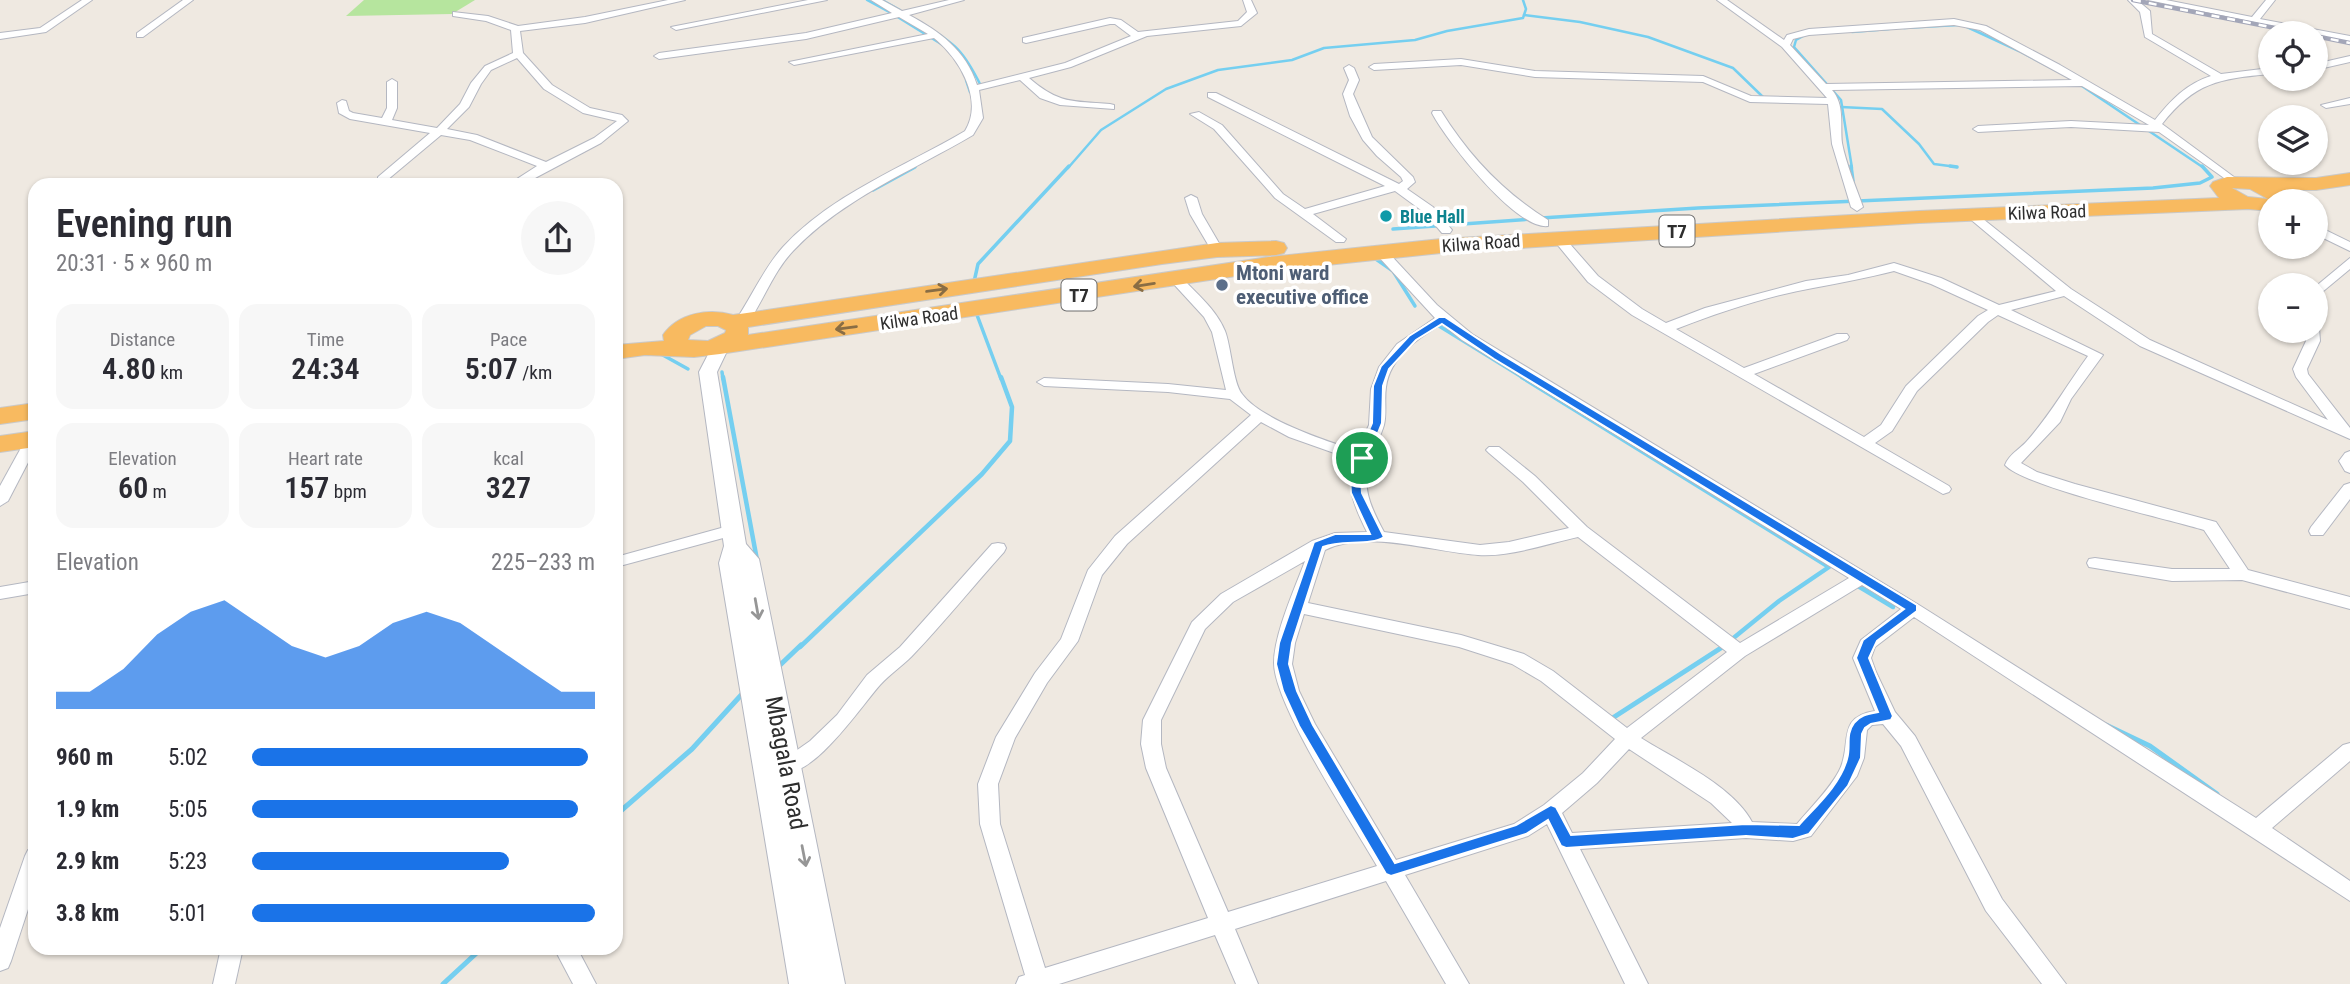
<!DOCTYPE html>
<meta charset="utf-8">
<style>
body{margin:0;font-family:"Roboto Condensed",sans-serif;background:#f7f7f7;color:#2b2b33;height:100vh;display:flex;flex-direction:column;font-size:26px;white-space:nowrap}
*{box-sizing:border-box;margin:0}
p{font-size:23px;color:#7c7c81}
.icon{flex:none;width:38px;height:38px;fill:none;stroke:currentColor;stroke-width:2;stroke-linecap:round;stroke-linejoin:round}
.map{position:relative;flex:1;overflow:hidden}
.side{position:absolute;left:28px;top:178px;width:595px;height:777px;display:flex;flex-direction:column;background:#fff;border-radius:21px;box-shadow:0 2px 5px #0004}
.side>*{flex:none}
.tools{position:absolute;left:2258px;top:21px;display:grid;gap:14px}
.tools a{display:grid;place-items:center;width:70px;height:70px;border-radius:50%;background:#fff;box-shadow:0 2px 5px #0004;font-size:35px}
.pin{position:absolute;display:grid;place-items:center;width:60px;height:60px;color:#fff;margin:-30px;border:4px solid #fff;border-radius:50%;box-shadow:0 2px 7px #0007}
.round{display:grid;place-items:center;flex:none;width:74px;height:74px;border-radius:37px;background:#f7f7f7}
.head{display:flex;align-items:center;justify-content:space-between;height:119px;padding:0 28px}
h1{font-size:38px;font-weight:600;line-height:52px}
.stats{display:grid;grid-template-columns:repeat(3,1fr);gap:10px;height:119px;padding:7px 28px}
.stats div{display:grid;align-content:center;border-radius:18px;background:#f7f7f7;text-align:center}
.stats b{font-size:30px;font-weight:600}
.stats small{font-size:19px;font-weight:400}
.stats p{font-size:19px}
.chart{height:196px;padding:14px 28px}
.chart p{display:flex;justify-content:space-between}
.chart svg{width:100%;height:126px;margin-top:7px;fill:#1a73e8;opacity:.7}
ul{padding:0 28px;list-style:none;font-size:23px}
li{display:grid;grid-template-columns:112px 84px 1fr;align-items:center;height:52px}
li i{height:18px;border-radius:9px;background:#1a73e8}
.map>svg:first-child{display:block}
.green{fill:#b6e59e}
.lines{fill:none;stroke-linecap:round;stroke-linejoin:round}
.stream-far3{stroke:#75cff0;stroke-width:2.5}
.stream-far2{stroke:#75cff0;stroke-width:3.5}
.stream-far1{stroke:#75cff0;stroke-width:4.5}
.stream{stroke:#75cff0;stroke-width:5}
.minor-casing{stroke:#b4b7c1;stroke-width:2}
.tertiary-casing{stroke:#b4b7c1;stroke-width:2}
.trunk-casing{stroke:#c9c9c9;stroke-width:2}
.minor{fill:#fff;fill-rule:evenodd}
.tertiary{fill:#fff;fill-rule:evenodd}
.trunk{fill:#f8ba60;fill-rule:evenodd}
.rail-casing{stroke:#a3a6b8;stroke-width:4.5}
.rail{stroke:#fff;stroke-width:2.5;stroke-dasharray:8;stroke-linecap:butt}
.oneway{stroke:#896d44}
.oneway2{stroke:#969696}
.route{fill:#1a73e8;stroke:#fff;stroke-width:2;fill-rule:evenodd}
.culture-dot{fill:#0f9aa8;stroke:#fff;stroke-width:2.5}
.service-dot{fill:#5c6f8a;stroke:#fff;stroke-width:2.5}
.labels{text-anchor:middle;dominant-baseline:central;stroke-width:7;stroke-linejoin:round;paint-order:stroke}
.far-street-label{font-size:18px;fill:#2e2e2e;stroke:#fff}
.far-culture-label{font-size:18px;font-weight:bold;fill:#0d838f;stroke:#fff;text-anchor:start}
.shield{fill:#fff;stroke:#6d6d6d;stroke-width:2}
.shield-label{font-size:19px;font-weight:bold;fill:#2e2e2e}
.service-label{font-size:21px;font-weight:bold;fill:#4e5e75;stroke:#fff;text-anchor:start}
.near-street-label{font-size:24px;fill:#2e2e2e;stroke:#fff}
</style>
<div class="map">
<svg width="2350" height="984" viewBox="0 0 2350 984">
<rect width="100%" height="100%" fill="#efe9e1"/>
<path class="green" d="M 364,0 L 475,0 L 452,14 L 346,16 Z"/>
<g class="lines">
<g class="stream-far3">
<path d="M 867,0 L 891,13"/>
<path d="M 882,0 L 900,10"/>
<path d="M 1524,15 L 1580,22 L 1648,37 L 1733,68 L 1763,97"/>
<path d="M 896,16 L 946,47"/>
<path d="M 917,20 C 954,44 961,46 981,86"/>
<path d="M 1967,27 L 2019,51 L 2070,78 L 2204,168"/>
<path d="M 1904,28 L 1958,25"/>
<path d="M 1852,32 L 1889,29"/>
<path d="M 1805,35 L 1796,40 L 1794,47 L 1841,100 L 1852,168"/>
<path d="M 966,80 L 970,92"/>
<path d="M 1841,107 L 1882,109 L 1919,144 L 1934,164 L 1957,167"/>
<path d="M 1068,168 L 1101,130 L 1166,89 L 1218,70 L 1292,60 L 1324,48 L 1415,40 L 1447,31 L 1523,18 L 1526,9 L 1523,0"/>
</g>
<g class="stream-far2">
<path d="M 1851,166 L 1853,181"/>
<path d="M 1950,166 L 1957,167"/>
<path d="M 873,190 L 915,167"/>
<path d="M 1541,218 L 1698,208 L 2153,188 L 2200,183 L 2212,177 L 2202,166"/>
<path d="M 1393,229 L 1532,219"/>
<path d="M 1373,257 L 1393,271 L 1415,306"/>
<path d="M 974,282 L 978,264 L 1069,166"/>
<path d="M 977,315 L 1001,379"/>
<path d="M 1439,326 L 1525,379"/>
<path d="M 661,354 L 688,369"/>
<path d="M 722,372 L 723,379"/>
</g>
<g class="stream-far1">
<path d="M 723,377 L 757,560"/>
<path d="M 1522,377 L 1829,567 L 1779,601 L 1731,640"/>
<path d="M 1858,586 L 1893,607"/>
<path d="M 800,647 L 982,474 L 1010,441 L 1012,407 L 1001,377"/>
</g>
<g class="stream">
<path d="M 778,667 L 801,645"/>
<path d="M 1611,719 L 1724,646"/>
<path d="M 2106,725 L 2150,746 L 2217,794"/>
<path d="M 616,815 L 692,749 L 743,693"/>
<path d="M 443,984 L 482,948"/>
</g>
<defs>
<g id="minor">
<path d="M 82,0 L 92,0 L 46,32 L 0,39 L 0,33 L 40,28 Z"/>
<path d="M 183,0 L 193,0 L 143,37 L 137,37 L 137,33 Z"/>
<path d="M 668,0 L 685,0 L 585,23 L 520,31 L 523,53 L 552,85 L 590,108 L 622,115 L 628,121 L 601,143 L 520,186 L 506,186 L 537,166 L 470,140 L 441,135 L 386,181 L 378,181 L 378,177 L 430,133 L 350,119 L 339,113 L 337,103 L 342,100 L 346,101 L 349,111 L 353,113 L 382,118 L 387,108 L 387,82 L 392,79 L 397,82 L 397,108 L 392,120 L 437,128 L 460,104 L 471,83 L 485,66 L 513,53 L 511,30 L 486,21 L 453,16 L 453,12 L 488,16 L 518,26 L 585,17 ZM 517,58 L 544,89 L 583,113 L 617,121 L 594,138 L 546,162 L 477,135 L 447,129 L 469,107 L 481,84 L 491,70 Z"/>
<path d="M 808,0 L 827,0 L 676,30 L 671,27 Z"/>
<path d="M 871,0 L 882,0 L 902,11 L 949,0 L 964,0 L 909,15 C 939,31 966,50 977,85 L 1065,63 L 1131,36 L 1115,24 L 1110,24 L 1026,43 L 1023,42 L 1023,38 L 1110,18 L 1121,20 L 1138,32 L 1238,21 L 1247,12 L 1243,0 L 1251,0 L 1257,13 L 1241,26 L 1147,36 L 1071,67 L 1029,78 C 1059,104 1072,101 1110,104 L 1114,105 L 1114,109 L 1060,105 L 1040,98 L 1020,80 L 979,90 L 983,118 L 973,135 C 912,171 842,199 793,251 C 774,271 764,299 748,323 L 738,323 L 736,320 C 752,296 764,268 783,247 C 832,194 904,167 965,131 C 984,100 960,59 934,38 L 794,65 L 789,62 L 928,34 L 899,17 L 806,39 L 659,59 L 654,56 L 659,53 L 806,33 L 892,13 Z"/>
<path d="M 1717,0 L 1727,0 L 1784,40 L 1787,35 L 1809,29 L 1954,19 L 1986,26 L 2060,65 L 2155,120 C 2171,100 2186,84 2211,76 L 2145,37 L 2140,12 L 2128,0 L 2137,0 L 2150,11 L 2152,34 L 2221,74 L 2270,68 L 2270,74 C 2219,79 2195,82 2162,124 L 2238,180 L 2238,184 L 2234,185 L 2159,132 L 2071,127 L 1978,132 L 1973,129 L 1978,126 L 2071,121 L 2149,125 L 2082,86 L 1832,90 C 1845,105 1840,125 1842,143 C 1846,164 1856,187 1863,207 L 1857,211 L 1851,207 L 1832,144 L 1828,104 L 1750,102 L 1703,82 L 1535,77 L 1461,65 L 1374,70 L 1369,67 L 1374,64 L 1461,59 L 1535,71 L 1703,76 L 1751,96 L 1827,98 L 1782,47 ZM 1954,25 L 1980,30 L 2072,80 L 1826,84 L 1790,45 L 1793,39 L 1809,35 Z"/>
<path d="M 2148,0 L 2166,0 L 2252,17 L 2266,0 L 2275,0 L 2260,19 L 2350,36 L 2350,42 Z"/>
<path d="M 2350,56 L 2350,62 L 2315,70 L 2315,64 Z"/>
<path d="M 1349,65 L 1354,68 L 1359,80 L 1353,94 L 1372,137 L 1413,177 L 1415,182 L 1407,189 L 1433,207 L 1452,230 L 1450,233 L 1442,233 L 1425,213 L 1395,191 L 1313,214 L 1346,239 L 1344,242 L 1336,242 L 1275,198 L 1214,129 L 1190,114 L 1199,112 L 1222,125 L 1283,194 L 1305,209 L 1385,186 L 1208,97 L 1208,93 L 1216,93 L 1399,184 L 1403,181 L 1401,177 L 1377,156 L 1363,140 L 1350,116 L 1343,94 L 1349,80 L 1344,68 Z"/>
<path d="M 2350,98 L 2350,104 L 2326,108 L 2321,105 Z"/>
<path d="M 1433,111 L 1441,111 C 1469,156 1503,192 1548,220 L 1548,226 C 1516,230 1446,140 1432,113 Z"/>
<path d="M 1191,195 L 1197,198 L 1202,214 L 1223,250 L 1221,253 L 1213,253 L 1190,214 L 1185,198 Z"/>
<path d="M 1973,211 L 2071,289 L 2150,340 L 2328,420 L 2296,377 L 2293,369 L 2306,341 L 2307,331 L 2319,328 L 2320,341 L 2307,369 L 2308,374 L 2350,428 L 2350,439 L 2140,346 L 2064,296 L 2011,310 L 2103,355 L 2071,399 L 2060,422 L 2021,463 L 2037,472 L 2075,484 L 2216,522 L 2248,570 L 2350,597 L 2350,609 L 2242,580 L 2172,581 L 2089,567 L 2087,563 L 2089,559 L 2095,558 L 2172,569 L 2230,569 L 2204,530 C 2168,519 2025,487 2005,465 C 2009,454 2019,450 2027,441 C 2050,415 2067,385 2088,356 L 1998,315 L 1988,322 L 1917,391 L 1892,431 L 1875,443 L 1949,486 L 1951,489 L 1949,492 L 1943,494 L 1632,315 L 1588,282 L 1552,238 L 1554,235 L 1562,235 L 1598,276 L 1642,309 L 1666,323 L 1705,308 L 1806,281 L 1848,275 L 1894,263 L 1941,278 L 1999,305 L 2056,291 L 1969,218 L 1969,212 ZM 1894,271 L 1931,284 L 1988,310 L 1978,316 L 1906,386 L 1881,425 L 1864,437 L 1754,374 L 1847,340 L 1849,337 L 1847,334 L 1837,334 L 1744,368 L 1676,329 C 1720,312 1767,296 1813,288 C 1840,283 1866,278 1894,271 Z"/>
<path d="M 2315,225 L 2350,242 L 2350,251 L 2315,234 Z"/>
<path d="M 1381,248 L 1385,249 L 1437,305 L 1472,334 L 1919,605 L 2256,818 L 2343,745 L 2350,743 L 2350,761 L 2272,828 L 2350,881 L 2350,901 L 1914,617 L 1875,647 L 1871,658 L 1876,672 L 1895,712 L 1915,736 L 2002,899 L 2066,984 L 2042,984 L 1986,911 L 1901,746 L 1883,724 L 1872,725 L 1867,730 L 1864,758 L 1857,776 L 1811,836 L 1793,841 L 1746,838 L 1580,849 L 1648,984 L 1625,984 L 1547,824 L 1528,836 L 1405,875 L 1469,984 L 1446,984 L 1386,881 L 1235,929 L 1258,984 L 1236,984 L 1215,935 L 1059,984 L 1016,984 L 1019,977 L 1025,975 L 980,824 L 978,784 L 996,737 L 1035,673 L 1061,639 L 1088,570 L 1115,536 L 1251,415 L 1230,399 L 1168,392 L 1044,386 L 1037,382 L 1044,378 L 1168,384 L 1226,390 L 1212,332 L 1204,317 L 1170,280 L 1176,276 L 1181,277 C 1197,294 1216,309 1225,331 C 1231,346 1233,383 1242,394 C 1261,420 1327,441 1357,451 L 1369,425 L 1371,389 L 1379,367 L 1397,344 L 1435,318 L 1377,255 L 1377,249 ZM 1442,324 L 1462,340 L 1849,578 L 1740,643 L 1587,527 L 1535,476 L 1499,447 L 1489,447 L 1486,450 L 1489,453 L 1523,482 L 1569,528 L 1509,542 L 1480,545 L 1384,532 C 1370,506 1360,485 1371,455 C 1375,445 1381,436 1384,425 C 1387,412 1384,400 1386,387 C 1390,357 1418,338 1442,324 ZM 1261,422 L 1289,437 L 1354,460 C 1345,487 1355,508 1367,532 L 1335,533 L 1312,541 L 1221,594 L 1192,622 L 1143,720 L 1141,744 L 1146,768 L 1208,918 L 1045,968 L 1000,824 L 998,784 L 1015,738 L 1047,683 L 1078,641 L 1102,575 L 1127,544 ZM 1578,537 L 1727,652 L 1627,728 L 1553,671 L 1524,654 L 1461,635 L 1308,603 L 1325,550 C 1366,529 1433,552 1478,555 C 1511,557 1546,544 1578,537 ZM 1305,561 C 1295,588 1274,634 1274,663 C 1274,705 1353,824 1377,866 L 1228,912 L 1166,768 L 1161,744 L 1161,720 L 1205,629 L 1233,602 ZM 1862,585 L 1901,609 L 1861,640 L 1853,658 L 1875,711 C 1835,717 1853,745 1839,771 C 1829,790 1811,807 1797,824 L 1752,822 C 1733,786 1676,760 1641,738 L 1745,656 ZM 1304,614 L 1459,647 L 1512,664 L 1541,681 L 1615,739 L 1583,773 L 1544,805 L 1514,824 L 1396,860 L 1315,724 L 1299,691 L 1292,664 L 1295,643 ZM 1629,749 L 1711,803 L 1732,823 L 1572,833 L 1562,813 L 1597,783 Z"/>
<path d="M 2350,258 L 2350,269 L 2315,298 L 2315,287 Z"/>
<path d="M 35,436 L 35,449 L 8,501 L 0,506 L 0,486 L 27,437 Z"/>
<path d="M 2350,451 L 2350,473 L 2345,471 L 2339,461 L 2345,453 Z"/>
<path d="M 2350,483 L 2350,499 L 2323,535 L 2311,535 L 2309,531 L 2311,527 L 2344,485 Z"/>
<path d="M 732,525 L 740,530 L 738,534 L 616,567 L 616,557 Z"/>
<path d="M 998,543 L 1004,544 L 1006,548 L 1004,552 C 973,586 944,623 912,656 C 902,666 890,674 880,685 C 862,705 811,782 780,772 L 777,767 L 780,762 L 810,741 L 837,715 L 867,675 L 900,647 L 992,544 Z"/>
<path d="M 35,581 L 35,593 L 0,599 L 0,587 Z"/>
<path d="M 35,847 L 35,888 L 11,961 L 8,968 L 0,971 L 0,928 L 25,856 L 28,850 Z"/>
<path d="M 221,948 L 243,948 L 235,984 L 213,984 Z"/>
<path d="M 554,948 L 577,948 L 596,984 L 573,984 Z"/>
</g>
<path id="tertiary" d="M 720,342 L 729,347 L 717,372 L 746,544 L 759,559 L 845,984 L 789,984 L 719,563 L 724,546 L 699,372 L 714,343 Z"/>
<g id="trunk">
<path d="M 2350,173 L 2350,185 L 2316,190 L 2282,190 L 2288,196 L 2288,201 L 2270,201 L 2270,211 L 2248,209 L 1919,223 L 1441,253 L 1269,271 L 720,354 L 694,357 L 645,355 L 616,359 L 616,345 L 664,341 L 663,335 C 678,313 709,308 733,315 L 1217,243 L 1276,241 L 1284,243 L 1287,248 L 1284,253 L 1276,255 L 1217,257 L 1162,264 L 748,327 L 748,335 L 1269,257 L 1441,239 L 1919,211 L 2219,198 L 2210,186 L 2213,182 L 2227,177 L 2316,178 ZM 2232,188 L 2250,189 L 2268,199 L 2248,197 ZM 706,326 L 718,326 L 726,330 L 725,333 L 708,341 L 688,340 L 690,335 Z"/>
<path d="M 35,403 L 35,419 L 0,424 L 0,408 Z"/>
<path d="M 35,431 L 35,447 L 0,452 L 0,436 Z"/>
</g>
</defs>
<use href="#minor" class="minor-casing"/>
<use href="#tertiary" class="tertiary-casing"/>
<use href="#trunk" class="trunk-casing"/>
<use href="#minor" class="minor"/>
<use href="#tertiary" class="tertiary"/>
<use href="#trunk" class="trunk"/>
<defs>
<g id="rail">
<path d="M 2133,0 L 2301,33"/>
<path d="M 2315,36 L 2350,43"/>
</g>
</defs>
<use href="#rail" class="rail-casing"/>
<use href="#rail" class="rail"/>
</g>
<defs><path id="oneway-shaft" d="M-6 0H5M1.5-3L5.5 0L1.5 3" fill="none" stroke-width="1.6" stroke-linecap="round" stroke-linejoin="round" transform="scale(1.75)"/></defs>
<g class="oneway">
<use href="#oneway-shaft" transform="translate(1144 285) rotate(171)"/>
<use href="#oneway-shaft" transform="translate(937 290) rotate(-8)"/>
<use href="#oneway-shaft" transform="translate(846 328) rotate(173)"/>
</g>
<g class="oneway2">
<use href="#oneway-shaft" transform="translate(757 609) rotate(80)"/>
<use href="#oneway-shaft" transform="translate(804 856) rotate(79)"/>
</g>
<path class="route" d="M 1439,317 L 1445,317 L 1501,354 L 1917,605 L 1917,611 L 1877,641 L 1869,658 L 1893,716 L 1891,720 L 1871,724 L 1865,728 L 1862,734 L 1861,758 L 1848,786 L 1809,834 L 1793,839 L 1746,836 L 1566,848 L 1561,846 L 1548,820 L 1526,834 L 1391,876 L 1386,874 L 1299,726 L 1283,691 L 1276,664 L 1279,643 L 1314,542 L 1335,534 L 1370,534 L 1351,493 L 1350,475 L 1372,423 L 1373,386 L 1381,366 L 1409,336 ZM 1442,324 L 1494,359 L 1904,609 L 1863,640 L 1856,658 L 1878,712 C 1868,714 1860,715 1854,723 C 1845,735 1851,746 1847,759 C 1840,785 1816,806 1799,825 L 1746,824 L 1571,835 L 1556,807 L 1551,805 L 1516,825 L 1395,863 L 1313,725 L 1297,691 L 1289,664 L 1292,643 L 1323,547 C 1341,540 1371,546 1384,537 L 1362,493 L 1361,475 L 1382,423 L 1383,386 L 1389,369 L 1416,340 Z"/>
<circle class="culture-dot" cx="1386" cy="216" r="7"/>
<circle class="service-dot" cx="1222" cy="285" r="7"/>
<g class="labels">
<g class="far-street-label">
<text transform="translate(2047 212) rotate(-2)">Kilwa Road</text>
<text transform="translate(1481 243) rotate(-4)">Kilwa Road</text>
<text transform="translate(919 318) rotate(-8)">Kilwa Road</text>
</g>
<g class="far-culture-label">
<text x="1400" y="216">Blue Hall</text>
</g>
<g class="shield">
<rect x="1659.5" y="215.5" width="35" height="31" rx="5"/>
<rect x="1061.5" y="279.5" width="35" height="31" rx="5"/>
</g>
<g class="shield-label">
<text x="1677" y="231">T7</text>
<text x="1079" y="295">T7</text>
</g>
<g class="service-label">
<text x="1236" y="273">Mtoni ward<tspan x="1236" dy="24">executive office</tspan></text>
</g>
<g class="near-street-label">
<text transform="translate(786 763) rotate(79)">Mbagala Road</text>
</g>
</g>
</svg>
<div class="tools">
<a><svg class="icon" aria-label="locate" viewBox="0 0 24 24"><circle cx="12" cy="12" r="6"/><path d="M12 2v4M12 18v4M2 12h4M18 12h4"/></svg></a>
<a><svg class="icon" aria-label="layers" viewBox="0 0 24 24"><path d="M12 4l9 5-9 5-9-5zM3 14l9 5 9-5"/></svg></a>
<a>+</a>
<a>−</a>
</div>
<div class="pin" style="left:1362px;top:458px;background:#1e9e55"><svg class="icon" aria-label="arrive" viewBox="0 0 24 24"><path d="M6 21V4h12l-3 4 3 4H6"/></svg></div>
<section class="side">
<div class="head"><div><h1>Evening run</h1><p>20:31 · 5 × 960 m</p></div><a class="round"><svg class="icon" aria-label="share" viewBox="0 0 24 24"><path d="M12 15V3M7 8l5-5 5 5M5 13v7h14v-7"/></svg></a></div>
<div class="stats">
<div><p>Distance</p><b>4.80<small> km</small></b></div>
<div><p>Time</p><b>24:34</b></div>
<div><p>Pace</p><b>5:07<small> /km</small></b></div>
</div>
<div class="stats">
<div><p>Elevation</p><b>60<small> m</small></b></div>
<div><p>Heart rate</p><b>157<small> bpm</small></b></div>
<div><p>kcal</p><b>327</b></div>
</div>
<div class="chart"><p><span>Elevation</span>225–233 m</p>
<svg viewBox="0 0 160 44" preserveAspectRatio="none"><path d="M0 44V38L10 38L20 30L30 18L40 10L50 6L60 14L70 22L80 26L90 22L100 14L110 10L120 14L130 22L140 30L150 38L160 38V44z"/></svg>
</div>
<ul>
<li><b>960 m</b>5:02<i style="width:98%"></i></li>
<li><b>1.9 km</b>5:05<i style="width:95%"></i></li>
<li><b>2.9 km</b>5:23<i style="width:75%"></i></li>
<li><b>3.8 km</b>5:01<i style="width:100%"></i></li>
</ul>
</section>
</div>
